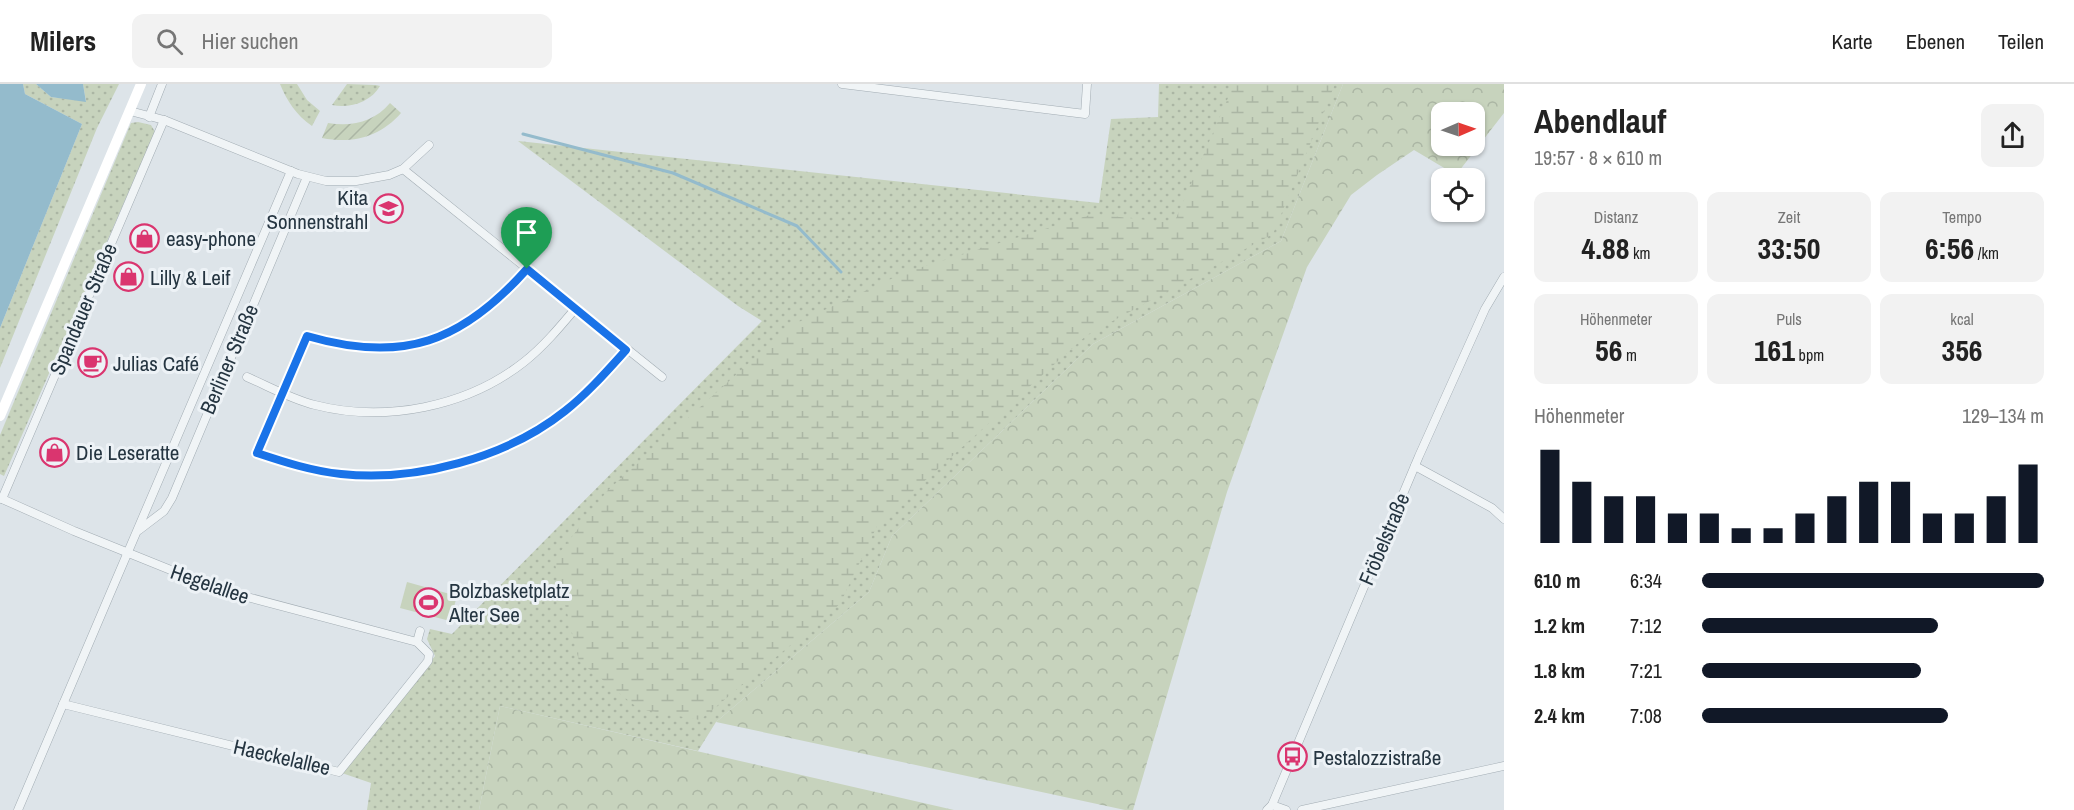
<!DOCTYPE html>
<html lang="de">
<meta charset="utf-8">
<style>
body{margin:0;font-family:"Archivo Narrow",sans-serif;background:#f2f2f2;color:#222;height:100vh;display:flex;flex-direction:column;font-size:22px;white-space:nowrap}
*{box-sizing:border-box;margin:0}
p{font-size:20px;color:#767676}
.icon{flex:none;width:33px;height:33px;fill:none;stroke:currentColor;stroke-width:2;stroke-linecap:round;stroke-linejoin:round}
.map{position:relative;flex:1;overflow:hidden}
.panel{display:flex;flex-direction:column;background:#fff;width:570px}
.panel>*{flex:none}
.needle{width:39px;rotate:88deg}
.buttons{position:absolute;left:1431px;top:18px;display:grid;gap:12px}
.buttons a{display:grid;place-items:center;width:54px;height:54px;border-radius:12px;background:#fff;box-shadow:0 2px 4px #0004;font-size:30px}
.pin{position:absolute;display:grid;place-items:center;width:51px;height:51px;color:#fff;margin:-62px -26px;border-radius:50% 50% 50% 0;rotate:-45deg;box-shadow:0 0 6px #0007}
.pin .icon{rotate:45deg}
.round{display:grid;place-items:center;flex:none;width:63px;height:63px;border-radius:12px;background:#f2f2f2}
.head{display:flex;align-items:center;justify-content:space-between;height:102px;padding:0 30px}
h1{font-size:33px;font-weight:700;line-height:45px}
.figures{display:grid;grid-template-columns:repeat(3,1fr);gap:9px;height:102px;padding:6px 30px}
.figures div{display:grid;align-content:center;border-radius:12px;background:#f2f2f2;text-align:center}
.figures b{font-size:30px;font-weight:700}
.figures small{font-size:16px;font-weight:400}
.figures p{font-size:16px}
.chart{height:168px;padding:12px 30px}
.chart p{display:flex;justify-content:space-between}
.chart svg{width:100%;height:108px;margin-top:6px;stroke:#111827;stroke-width:6}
ul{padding:0 30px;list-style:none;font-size:20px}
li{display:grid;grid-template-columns:96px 72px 1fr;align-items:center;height:45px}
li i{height:15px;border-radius:8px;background:#111827}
header{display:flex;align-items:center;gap:36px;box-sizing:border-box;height:84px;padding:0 30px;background:#fff;border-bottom:2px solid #e0e0e0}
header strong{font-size:28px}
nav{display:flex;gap:33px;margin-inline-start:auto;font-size:21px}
.search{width:420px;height:54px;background:#f2f2f2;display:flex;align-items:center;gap:15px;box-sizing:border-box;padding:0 21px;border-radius:12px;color:#767676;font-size:22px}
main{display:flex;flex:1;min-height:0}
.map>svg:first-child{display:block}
.grass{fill:url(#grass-dots)}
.forest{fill:url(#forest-crowns);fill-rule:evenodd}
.wetland{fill:url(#wetland-marsh)}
.park{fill:#c7d3bd}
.garden{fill:url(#garden-furrows)}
.water{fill:#94bbcc}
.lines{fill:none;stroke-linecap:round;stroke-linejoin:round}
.stream{stroke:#94bbcc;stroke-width:3}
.minor-casing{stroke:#a2acb3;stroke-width:9}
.minor{stroke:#f0f4f6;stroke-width:8}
.secondary{stroke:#fff;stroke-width:10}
.route-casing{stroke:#fff;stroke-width:12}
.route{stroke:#1a73e8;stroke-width:8}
.labels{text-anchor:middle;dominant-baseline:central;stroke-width:6;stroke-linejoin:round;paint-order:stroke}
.poi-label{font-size:21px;fill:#253541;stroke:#edf2f6;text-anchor:start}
.street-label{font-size:21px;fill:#253541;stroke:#edf2f6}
</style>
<header>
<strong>Milers</strong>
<div class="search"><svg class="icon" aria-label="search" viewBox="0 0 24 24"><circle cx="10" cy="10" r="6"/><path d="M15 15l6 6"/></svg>Hier suchen</div>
<nav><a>Karte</a><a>Ebenen</a><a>Teilen</a></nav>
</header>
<main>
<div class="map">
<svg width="1504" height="726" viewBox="0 0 1504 726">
<defs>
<pattern id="grass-dots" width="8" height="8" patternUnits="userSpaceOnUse" patternTransform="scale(1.5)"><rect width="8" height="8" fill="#c7d3bd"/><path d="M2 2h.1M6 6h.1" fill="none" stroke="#abb6a4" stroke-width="1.8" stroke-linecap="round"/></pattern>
<pattern id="forest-crowns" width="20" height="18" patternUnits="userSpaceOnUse" patternTransform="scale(1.5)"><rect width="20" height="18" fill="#c7d3bd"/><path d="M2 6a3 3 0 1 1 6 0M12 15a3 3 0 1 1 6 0" fill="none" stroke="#abb6a4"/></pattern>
<pattern id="wetland-marsh" width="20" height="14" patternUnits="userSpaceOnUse" patternTransform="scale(1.5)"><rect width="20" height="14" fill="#c7d3bd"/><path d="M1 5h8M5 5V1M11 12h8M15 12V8" fill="none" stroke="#abb6a4"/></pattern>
<pattern id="garden-furrows" width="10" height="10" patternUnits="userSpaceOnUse" patternTransform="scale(1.5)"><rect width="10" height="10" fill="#c7d3bd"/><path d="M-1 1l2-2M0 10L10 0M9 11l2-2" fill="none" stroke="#abb6a4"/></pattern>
</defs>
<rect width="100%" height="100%" fill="#dde4e9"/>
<g class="grass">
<path d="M 23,0 L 36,0 L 51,13 L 86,17 L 83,0 L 119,0 L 97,44 L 0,284 L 0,244 L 82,40 L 25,10 Z"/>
<path d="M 280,0 L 297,0 L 307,16 L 320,27 L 312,42 C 296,31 287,17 280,0 Z"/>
<path d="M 347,0 L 376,1 L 380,2 C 371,18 349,25 332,21 Z"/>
<path d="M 1159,0 L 1343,0 L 1281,157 L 1093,260 L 892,452 L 869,508 L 716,638 L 698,667 L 500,622 L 479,726 L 367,726 L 371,699 L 339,688 L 435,572 L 427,555 L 430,545 L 452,550 L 762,237 L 738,222 L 518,57 L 1099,119 L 1111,35 L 1158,33 Z"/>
<path d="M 138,38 L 151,41 L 155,48 L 4,392 L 0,390 L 0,351 L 131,39 Z"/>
</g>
<g class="forest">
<path d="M 1343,0 L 1504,0 L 1504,29 L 1456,91 L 1414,66 L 1377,91 L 1351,111 L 1307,183 L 1227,408 L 1133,726 L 1125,726 L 716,638 L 869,508 L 892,452 L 1093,260 L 1281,157 ZM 1442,28 L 1474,28 L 1474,62 L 1442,62 Z"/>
<path d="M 500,622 L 954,726 L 479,726 Z"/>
</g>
<path class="wetland" d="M 1234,0 L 1335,0 L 1273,150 L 1087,251 L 879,438 L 840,520 L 700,636 L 639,625 L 579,577 L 554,476 L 607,407 L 790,242 L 906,188 L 1093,130 L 1174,139 Z"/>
<path class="park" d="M 407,498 L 457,512 L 450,537 L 400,524 Z"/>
<path class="garden" d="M 390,19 L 401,29 C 380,53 353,60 322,54 L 328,39 C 352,43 374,38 390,19 Z"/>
<g class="water">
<path d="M 0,0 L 23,0 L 25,10 L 82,40 L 0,244 Z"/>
<path d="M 36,0 L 83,0 L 86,18 L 51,13 Z"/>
</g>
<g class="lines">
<path class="stream" d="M 523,50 L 673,89 L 797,142 L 841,188"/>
<defs>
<g id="minor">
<path d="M 842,0 L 1085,30 L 1087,0"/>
<path d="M 130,27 L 164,36 L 298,90 L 326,97 L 356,97 L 389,91 L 403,85 L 429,61"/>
<path d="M 149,33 L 162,0"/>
<path d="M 403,85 L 662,293"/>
<path d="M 527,185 C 462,257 402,281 307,252 L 257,369 C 284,378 312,387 341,390 C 415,398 506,374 565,327 C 587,310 607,287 626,266"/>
<path d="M 247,293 C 270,303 291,315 315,321 C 385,339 467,323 524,278 C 543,263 559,244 575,225"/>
<path d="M 1415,382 L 1492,424 L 1504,435"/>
<path d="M 0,414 L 74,447 L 203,499 L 236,510 L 417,558 L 420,547"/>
<path d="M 2,415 L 164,36"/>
<path d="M 139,446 L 164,427 L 172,414 L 307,93"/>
<path d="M 63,620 L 339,688 L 428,577 L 429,570 L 417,558"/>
<path d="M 1272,721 L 1286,726"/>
<path d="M 18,726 C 109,513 199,299 291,87"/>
<path d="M 1267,726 L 1272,721 L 1419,372 L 1485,225 L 1504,193"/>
<path d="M 1302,726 L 1504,682"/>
</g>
</defs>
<use href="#minor" class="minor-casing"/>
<use href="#minor" class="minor"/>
<path class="secondary" d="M 0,332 L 141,0"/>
</g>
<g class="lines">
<defs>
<path id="route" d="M 527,185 L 626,266 C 607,287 587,310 565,327 C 506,374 415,398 341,390 C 312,387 284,378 257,369 L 307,252 C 403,280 462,258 527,185 Z"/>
</defs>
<use href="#route" class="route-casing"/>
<use href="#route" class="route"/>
</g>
<defs>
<symbol id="school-ring" viewBox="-11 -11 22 22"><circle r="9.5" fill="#edf2f6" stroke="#da356f" stroke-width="1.5"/><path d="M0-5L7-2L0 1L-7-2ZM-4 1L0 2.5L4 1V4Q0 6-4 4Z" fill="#da356f"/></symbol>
<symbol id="shop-ring" viewBox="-11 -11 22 22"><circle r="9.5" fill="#edf2f6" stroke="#da356f" stroke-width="1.5"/><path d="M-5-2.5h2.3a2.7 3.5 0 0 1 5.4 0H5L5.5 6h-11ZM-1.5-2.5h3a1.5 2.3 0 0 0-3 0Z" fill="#da356f"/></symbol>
<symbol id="cafe-ring" viewBox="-11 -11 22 22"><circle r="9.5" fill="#edf2f6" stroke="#da356f" stroke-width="1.5"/><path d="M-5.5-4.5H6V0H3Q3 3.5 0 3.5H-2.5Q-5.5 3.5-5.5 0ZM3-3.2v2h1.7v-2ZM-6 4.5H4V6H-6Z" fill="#da356f"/></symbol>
<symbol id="stadium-ring" viewBox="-11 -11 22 22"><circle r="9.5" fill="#edf2f6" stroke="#da356f" stroke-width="1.5"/><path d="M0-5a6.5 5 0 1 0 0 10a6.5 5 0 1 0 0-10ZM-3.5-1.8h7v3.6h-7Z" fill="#da356f"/></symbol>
<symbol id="bus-ring" viewBox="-11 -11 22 22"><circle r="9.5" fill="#edf2f6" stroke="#da356f" stroke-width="1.5"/><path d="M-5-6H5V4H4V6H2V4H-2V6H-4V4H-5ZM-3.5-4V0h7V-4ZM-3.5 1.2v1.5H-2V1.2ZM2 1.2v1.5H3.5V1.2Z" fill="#da356f"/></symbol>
</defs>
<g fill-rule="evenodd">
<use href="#school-ring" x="372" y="108" width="33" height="33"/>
<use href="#shop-ring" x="128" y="138" width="33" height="33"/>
<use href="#shop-ring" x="112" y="176" width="33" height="33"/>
<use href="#cafe-ring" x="76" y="262" width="33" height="33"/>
<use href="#shop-ring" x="38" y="352" width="33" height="33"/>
<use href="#stadium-ring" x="412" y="502" width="33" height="33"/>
<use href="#bus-ring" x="1276" y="656" width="33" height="33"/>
</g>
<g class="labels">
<g class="poi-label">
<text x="368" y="113" text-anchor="end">Kita<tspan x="368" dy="24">Sonnenstrahl</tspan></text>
<text x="166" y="154">easy-phone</text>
<text x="150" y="193">Lilly &amp; Leif</text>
<text x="113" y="279">Julias Café</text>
<text x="76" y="368">Die Leseratte</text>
<text x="449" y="506">Bolzbasketplatz<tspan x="449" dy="24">Alter See</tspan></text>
<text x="1313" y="673">Pestalozzistraße</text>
</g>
<g class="street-label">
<text transform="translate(83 225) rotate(-67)">Spandauer Straße</text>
<text transform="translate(229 275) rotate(-67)">Berliner Straße</text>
<text transform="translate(1384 455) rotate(-67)">Fröbelstraße</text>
<text transform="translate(210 500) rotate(19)">Hegelallee</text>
<text transform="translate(282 673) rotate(13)">Haeckelallee</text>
</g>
</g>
</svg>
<div class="buttons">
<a><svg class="needle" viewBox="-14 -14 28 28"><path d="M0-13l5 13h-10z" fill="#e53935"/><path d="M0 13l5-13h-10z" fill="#767676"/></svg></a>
<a><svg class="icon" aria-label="locate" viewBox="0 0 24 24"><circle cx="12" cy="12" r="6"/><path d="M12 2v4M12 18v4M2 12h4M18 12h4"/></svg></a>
</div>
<div class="pin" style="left:527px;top:185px;background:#1e9e55"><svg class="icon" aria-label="arrive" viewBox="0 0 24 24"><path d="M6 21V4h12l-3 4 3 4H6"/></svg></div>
</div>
<section class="panel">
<div class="head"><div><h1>Abendlauf</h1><p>19:57 · 8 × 610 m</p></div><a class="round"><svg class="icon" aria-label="share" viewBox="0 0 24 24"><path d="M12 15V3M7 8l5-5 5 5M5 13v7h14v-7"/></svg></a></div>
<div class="figures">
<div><p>Distanz</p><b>4.88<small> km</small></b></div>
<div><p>Zeit</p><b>33:50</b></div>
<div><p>Tempo</p><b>6:56<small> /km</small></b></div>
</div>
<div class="figures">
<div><p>Höhenmeter</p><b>56<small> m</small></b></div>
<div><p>Puls</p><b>161<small> bpm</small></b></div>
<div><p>kcal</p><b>356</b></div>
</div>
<div class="chart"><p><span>Höhenmeter</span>129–134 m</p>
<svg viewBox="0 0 160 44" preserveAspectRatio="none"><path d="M5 44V6M15 44V19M25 44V25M35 44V25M45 44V32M55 44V32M65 44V38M75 44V38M85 44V32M95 44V25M105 44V19M115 44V19M125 44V32M135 44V32M145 44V25M155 44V12"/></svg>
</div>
<ul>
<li><b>610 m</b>6:34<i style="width:100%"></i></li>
<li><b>1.2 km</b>7:12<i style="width:69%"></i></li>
<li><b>1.8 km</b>7:21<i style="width:64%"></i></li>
<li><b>2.4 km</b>7:08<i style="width:72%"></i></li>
</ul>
</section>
</main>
